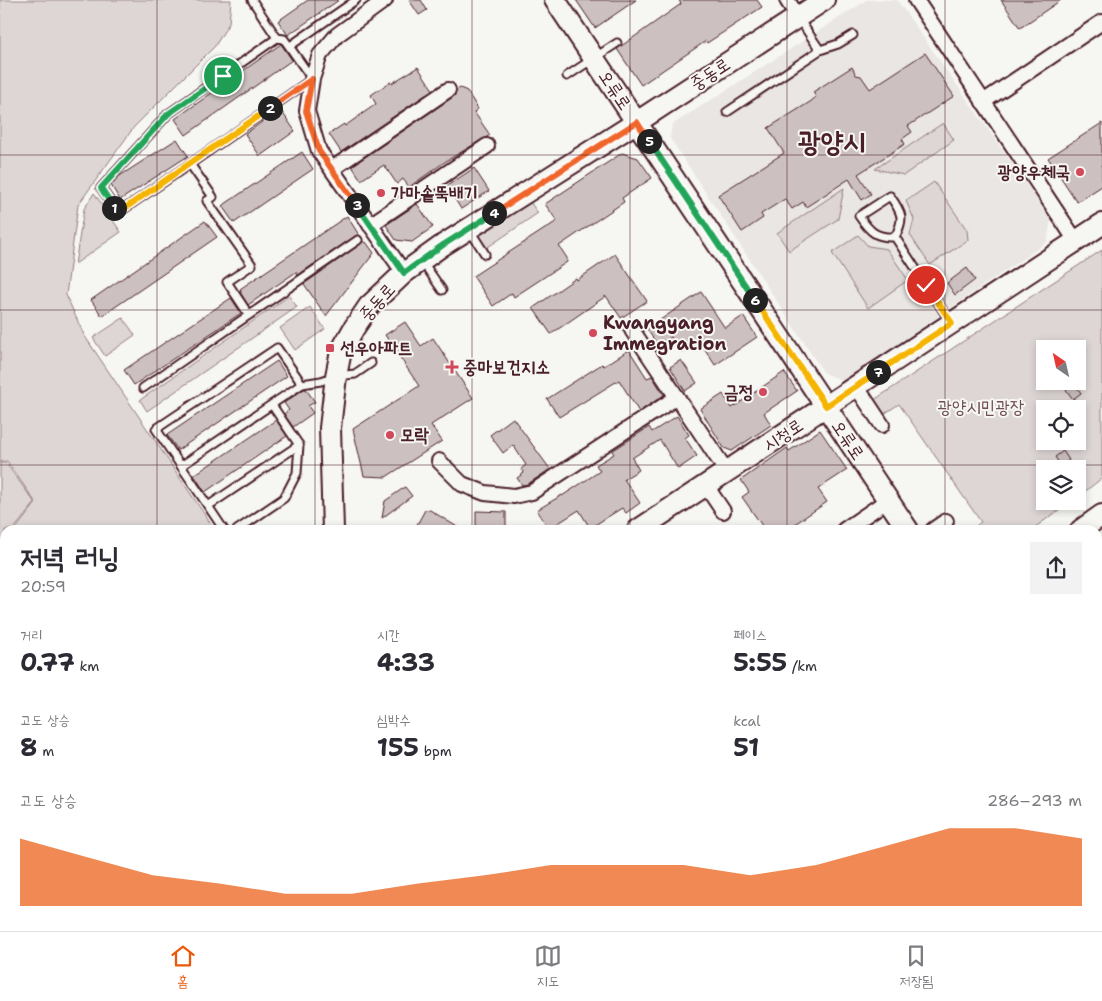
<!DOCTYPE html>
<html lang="ko">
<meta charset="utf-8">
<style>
body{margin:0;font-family:"Shantell Sans","Poor Story",sans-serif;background:#f2f2f3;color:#2b2b33;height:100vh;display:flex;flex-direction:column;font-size:19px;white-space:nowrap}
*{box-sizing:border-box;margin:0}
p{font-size:16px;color:#7c7c81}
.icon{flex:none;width:28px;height:28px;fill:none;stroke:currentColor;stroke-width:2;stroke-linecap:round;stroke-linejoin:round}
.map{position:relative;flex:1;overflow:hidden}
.sheet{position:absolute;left:0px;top:525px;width:1102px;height:406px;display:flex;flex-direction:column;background:#fff;border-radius:15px 15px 0 0;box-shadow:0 2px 8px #0003}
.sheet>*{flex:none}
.needle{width:32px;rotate:326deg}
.controls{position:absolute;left:1036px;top:340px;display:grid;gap:10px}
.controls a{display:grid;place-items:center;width:50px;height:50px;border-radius:0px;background:#fff;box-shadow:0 2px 8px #0003;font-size:25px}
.pin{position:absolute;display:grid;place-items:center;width:42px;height:42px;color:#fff;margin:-21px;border:2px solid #fff;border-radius:50%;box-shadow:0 1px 5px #0007}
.km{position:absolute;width:25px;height:25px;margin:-12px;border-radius:50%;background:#222;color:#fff;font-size:14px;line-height:25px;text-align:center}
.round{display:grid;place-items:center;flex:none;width:52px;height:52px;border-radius:0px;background:#f2f2f3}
.overview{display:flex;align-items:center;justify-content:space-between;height:85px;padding:0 20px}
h1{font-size:28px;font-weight:700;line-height:38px}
.metrics{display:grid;grid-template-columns:repeat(3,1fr);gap:8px;height:85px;padding:5px 20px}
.metrics div{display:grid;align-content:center}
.metrics b{font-size:25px;font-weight:700}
.metrics small{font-size:14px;font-weight:400}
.metrics p{font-size:14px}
.chart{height:140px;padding:10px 20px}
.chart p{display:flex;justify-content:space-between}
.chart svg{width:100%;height:90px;margin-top:5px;fill:#ea580c;opacity:.7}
.tab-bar{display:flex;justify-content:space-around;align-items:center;height:70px;border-top:1px solid #e1e1e2;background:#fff;font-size:14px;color:#7c7c81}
.tab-bar a{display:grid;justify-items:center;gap:2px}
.tab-bar .current{color:#ea580c}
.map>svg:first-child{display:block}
.built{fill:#e9e6e3}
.green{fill:#ddd6d5;stroke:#947a80;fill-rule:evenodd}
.building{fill:#ccc1c0;stroke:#4a1f2b}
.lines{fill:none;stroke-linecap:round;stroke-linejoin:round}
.lane-casing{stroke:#4a1f2b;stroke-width:11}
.street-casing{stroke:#4a1f2b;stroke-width:18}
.secondary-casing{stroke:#4a1f2b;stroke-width:24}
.lane{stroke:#f6f6f2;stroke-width:7}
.street{stroke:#f6f6f2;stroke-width:14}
.secondary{stroke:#f6f6f2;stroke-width:20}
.split-1-casing{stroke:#fff;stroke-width:10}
.split-2-casing{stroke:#fff;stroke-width:10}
.split-3-casing{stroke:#fff;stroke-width:10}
.split-4-casing{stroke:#fff;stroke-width:10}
.split-5-casing{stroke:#fff;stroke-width:10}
.split-6-casing{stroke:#fff;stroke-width:10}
.split-7-casing{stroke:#fff;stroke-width:10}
.split-8-casing{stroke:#fff;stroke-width:10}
.split-1{stroke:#22a559;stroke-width:6}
.split-2{stroke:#f5b400;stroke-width:6}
.split-3{stroke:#f0652b;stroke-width:6}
.split-4{stroke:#22a559;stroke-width:6}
.split-5{stroke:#f0652b;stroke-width:6}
.split-6{stroke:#22a559;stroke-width:6}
.split-7{stroke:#f5b400;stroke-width:6}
.split-8{stroke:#f5b400;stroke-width:6}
.grid{fill:none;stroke:#4a1f2b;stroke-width:1;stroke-opacity:0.55}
.poi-dot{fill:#d1495b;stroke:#f6f6f2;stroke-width:2}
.labels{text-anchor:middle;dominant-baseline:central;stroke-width:4;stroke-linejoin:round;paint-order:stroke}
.street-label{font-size:18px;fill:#4a1f2b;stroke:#f6f6f2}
.poi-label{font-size:18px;font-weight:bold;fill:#4a1f2b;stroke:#f6f6f2;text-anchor:start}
.park-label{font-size:18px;fill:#6f4d56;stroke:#f6f6f2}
.town-label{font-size:28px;font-weight:bold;fill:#4a1f2b;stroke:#f6f6f2}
</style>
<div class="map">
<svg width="1102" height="931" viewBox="0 0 1102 931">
<rect width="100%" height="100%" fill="#f6f6f2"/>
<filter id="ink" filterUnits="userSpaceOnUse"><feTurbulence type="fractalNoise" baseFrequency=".02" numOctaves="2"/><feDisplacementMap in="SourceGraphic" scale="10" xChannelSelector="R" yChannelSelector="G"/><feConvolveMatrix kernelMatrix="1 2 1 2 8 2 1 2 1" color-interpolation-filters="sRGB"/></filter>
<g filter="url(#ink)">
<path class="built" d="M 867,0 L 897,0 L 1051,219 L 1047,242 L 844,381 L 824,373 L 670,138 L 672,125 Z"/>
<g class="green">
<path d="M 0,0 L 231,0 L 229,23 L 215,46 L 134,127 L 78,205 L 66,295 L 84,335 L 215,530 L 15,530 L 36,503 L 7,461 L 0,462 Z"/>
<path d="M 943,123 L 954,140 L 904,175 L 875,169 Z"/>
<path d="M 934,182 L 967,230 L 968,240 L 930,265 L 910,235 L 914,219 L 906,201 Z"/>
<path d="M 844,188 L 838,219 L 789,251 L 777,233 Z"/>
<path d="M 94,193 L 121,232 L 75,264 L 84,209 Z"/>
<path d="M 525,195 L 538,213 L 485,249 L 471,230 Z"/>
<path d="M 858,235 L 868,246 L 887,249 L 908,280 L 868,308 L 832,253 Z"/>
<path d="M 1102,250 L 1102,478 L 1078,497 L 1078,469 L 1045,469 L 1045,501 L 1072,501 L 1031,530 L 971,530 L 981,522 L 899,404 L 881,416 L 871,402 ZM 1045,349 L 1078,349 L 1078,381 L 1045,381 ZM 1045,409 L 1078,409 L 1078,441 L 1045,441 Z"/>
<path d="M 289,296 L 297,307 L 147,411 L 140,400 Z"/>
<path d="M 310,307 L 325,329 L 295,350 L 280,328 Z"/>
<path d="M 123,318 L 135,335 L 105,356 L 93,338 Z"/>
<path d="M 0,463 L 6,463 L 35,503 L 13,530 L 5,530 L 5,540 L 0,546 Z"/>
<path d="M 5,542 L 5,727 L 0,730 L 0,548 Z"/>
<path d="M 1102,553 L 1102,581 L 1098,584 L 1098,556 Z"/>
<path d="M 1102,601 L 1102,675 L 1098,678 L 1098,604 Z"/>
<path d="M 103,926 L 175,926 L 162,931 L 95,931 Z"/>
</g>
<g class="building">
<path d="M 308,0 L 339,0 L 288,35 L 278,21 Z"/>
<path d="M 409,0 L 421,0 L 427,10 L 419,15 Z"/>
<path d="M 576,0 L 636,0 L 595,28 Z"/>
<path d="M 679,0 L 757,0 L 762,7 L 707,43 L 706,41 L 641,85 L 617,49 L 681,4 Z"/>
<path d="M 1001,0 L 1061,0 L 1020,28 Z"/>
<path d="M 281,44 L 292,60 L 186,135 L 175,119 Z"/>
<path d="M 925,53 L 954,96 L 908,126 L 912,132 L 902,139 L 905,144 L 858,174 L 871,194 L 862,200 L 849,179 L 806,207 L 803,202 L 792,209 L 785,199 L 761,214 L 763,218 L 742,232 L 718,195 L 784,153 L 768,128 L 810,102 L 816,97 L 813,92 L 852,67 L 856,75 L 861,76 L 870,89 Z"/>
<path d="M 418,67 L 433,90 L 341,152 L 329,134 L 344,124 L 345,126 L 376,104 L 371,95 L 390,82 L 392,83 Z"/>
<path d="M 460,88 L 467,91 L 478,109 L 474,112 L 490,135 L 446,161 L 409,187 L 403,179 L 397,184 L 384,165 L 361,180 L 352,166 L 453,97 L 457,90 Z"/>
<path d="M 280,109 L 295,131 L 260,156 L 245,134 Z"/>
<path d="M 1102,123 L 1102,186 L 1077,202 L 1048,158 Z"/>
<path d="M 177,139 L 188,156 L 120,200 L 111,185 L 118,177 Z"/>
<path d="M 302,152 L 313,169 L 234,223 L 222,206 Z"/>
<path d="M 622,153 L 638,158 L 652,178 L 622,198 L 624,202 L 559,246 L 567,258 L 567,262 L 514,297 L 512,293 L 493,306 L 473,276 L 557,221 L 545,204 Z"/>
<path d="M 474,168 L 489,191 L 461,209 L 447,186 Z"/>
<path d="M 417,204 L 433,227 L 412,242 L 396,240 L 386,225 Z"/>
<path d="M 347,216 L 359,235 L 355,236 L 298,275 L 296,272 L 248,305 L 240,292 L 242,291 L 240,289 Z"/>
<path d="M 205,221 L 217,237 L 102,316 L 91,300 Z"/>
<path d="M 363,241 L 365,243 L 366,242 L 374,253 L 326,316 L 304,284 L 361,244 Z"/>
<path d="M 615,254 L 647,301 L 621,318 L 606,296 L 551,334 L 533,308 L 576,278 L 577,280 Z"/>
<path d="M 967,268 L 975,280 L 955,295 L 947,283 Z"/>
<path d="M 701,292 L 725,328 L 743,316 L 757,337 L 715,365 L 699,340 L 681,352 L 671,337 L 658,346 L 647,329 Z"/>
<path d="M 231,298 L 241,313 L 134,385 L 124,370 Z"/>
<path d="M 405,322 L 421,346 L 433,338 L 473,398 L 431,425 L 442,441 L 386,477 L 364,476 L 353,429 L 419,386 L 385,335 Z"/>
<path d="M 629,350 L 647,378 L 652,376 L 664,395 L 639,412 L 619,380 L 559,417 L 547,399 L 602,364 L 604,366 Z"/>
<path d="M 681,360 L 697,383 L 685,391 L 670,367 Z"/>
<path d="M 277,361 L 287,376 L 178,450 L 167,435 Z"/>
<path d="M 784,372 L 797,391 L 764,413 L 771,425 L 732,451 L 724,448 L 700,409 L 723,394 L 732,408 Z"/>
<path d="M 1073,381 L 1081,393 L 1073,399 L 1064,387 Z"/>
<path d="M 304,389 L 306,389 L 315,402 L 308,406 L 313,413 L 293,427 L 284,414 L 289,410 L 284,403 Z"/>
<path d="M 677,416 L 689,435 L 685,438 L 697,456 L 678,469 L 660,440 L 632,458 L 639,470 L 624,479 L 640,503 L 626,513 L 622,508 L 590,528 L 579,510 L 549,529 L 537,510 L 562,495 L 562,496 L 600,471 L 596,465 L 614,454 L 612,451 L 649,427 L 652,432 Z"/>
<path d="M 513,418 L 550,469 L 528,484 L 522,485 L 517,478 L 524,473 L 521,469 L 526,465 L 513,445 L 503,453 L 490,435 Z"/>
<path d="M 276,420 L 287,436 L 205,492 L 194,475 Z"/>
<path d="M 820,430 L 847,470 L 818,489 L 827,502 L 786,530 L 765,530 L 742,497 L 749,492 L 741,480 L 787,448 L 789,451 Z"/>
<path d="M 1063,451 L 1069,460 L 1061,466 L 1055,457 Z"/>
<path d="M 405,487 L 412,496 L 382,518 L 385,501 Z"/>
<path d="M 425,510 L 430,510 L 462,530 L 414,530 Z"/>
<path d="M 476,511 L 506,512 L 506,530 L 476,530 Z"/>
</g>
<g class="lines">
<defs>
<g id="lane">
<path d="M 799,19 L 820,50 L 838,44 L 853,35"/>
<path d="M 290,46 L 356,0"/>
<path d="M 567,76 L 617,43"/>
<path d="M 727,112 L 820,50"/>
<path d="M 190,164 L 118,213 L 101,188 L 168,114 L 277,38"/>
<path d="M 469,229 L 485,254"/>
<path d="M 895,237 C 876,238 870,232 859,216 L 890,196 C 902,213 905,218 895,237 L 950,321"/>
<path d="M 422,261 L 442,290"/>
<path d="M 249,315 L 227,282 L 252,265 L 207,201 L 213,197 L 190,164 L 312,79 L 284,39 L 277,38 L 252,0"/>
<path d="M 143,388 L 358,240"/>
<path d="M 272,405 L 299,445 L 208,506 L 156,429 L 277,348 L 302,384 L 321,381 L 336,376 L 355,374 L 371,363"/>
<path d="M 181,466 L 302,384"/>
<path d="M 208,506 L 224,530"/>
<path d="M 237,530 L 284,498 L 297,473 L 299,445"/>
<path d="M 859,926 L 862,931"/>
<path d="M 819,931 L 826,926"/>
<path d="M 896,931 L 903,926"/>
<path d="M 966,931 L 973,926"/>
</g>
<g id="street">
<path d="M 385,0 L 337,35 L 320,55 L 312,79 L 307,111 L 319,151 L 404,273"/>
<path d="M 787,0 L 798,17"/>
<path d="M 916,0 L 1076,241"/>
<path d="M 983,102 L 1102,22"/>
<path d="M 332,169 L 448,90"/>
<path d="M 370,225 L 487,146"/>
<path d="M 632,330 L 727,472"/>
<path d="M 856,386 L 882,425"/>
<path d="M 439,461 L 462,484 L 485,493 L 514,496 L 532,492 L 677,397"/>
<path d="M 706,486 L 723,511"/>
<path d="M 844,530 L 888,500"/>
<path d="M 933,530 L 946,521"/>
<path d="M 1098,596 L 1102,593"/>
<path d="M 1098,688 L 1102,685"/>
<path d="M 0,864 L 5,861"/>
<path d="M 0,885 L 5,886"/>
<path d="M 1073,926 L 1076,931"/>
<path d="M 518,931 L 533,926"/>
<path d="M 729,931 L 736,926"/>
<path d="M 1094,931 L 1102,926"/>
</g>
<g id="secondary">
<path d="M 555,0 L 908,530"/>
<path d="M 333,530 L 330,428 L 336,376 L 341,351 L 354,328 L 369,306 L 404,273 L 443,245 L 637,122 L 824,0"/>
<path d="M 638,530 L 1102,224"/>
<path d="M 1081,530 L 1102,515"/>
<path d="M 0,755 L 5,752"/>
<path d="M 1098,816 L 1102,823"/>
<path d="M 359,926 L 362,931"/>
<path d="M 248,931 L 260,926"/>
</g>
</defs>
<use href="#lane" class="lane-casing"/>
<use href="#street" class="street-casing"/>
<use href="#secondary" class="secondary-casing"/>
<use href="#lane" class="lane"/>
<use href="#street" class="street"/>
<use href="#secondary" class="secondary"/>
</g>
</g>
<g class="lines" filter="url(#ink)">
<defs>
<path id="split-1" d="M 114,208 L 101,188 L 168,114 L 223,76"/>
<path id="split-2" d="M 114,208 L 118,213 L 270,108"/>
<path id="split-3" d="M 270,108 L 312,79 L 306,111 L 319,151 L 357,205"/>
<path id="split-4" d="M 357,205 L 404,273 L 443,245 L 494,213"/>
<path id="split-5" d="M 494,213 L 637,122 L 649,141"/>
<path id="split-6" d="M 649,141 L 755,300"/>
<path id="split-7" d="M 755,300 L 826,406 L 878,372"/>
<path id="split-8" d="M 878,372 L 952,323 L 926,285"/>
</defs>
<use href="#split-1" class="split-1-casing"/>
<use href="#split-2" class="split-2-casing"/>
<use href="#split-3" class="split-3-casing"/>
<use href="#split-4" class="split-4-casing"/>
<use href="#split-5" class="split-5-casing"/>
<use href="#split-6" class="split-6-casing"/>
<use href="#split-7" class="split-7-casing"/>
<use href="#split-8" class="split-8-casing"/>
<use href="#split-1" class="split-1"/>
<use href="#split-2" class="split-2"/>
<use href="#split-3" class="split-3"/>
<use href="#split-4" class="split-4"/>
<use href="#split-5" class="split-5"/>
<use href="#split-6" class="split-6"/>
<use href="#split-7" class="split-7"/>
<use href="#split-8" class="split-8"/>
</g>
<path class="grid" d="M 157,0 L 157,530M 315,0 L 315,530M 472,0 L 472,530M 630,0 L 630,530M 787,0 L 787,530M 945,0 L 945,530M 0,155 L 1102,155M 0,310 L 1102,310M 0,465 L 1102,465M 0,621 L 5,621M 1098,621 L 1102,621M 0,776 L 5,776M 1098,776 L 1102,776M 157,926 L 157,931M 315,926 L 315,931M 472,926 L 472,931M 630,926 L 630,931M 787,926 L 787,931M 945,926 L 945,931"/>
<g class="poi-dot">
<circle cx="1080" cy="172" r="5"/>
<circle cx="381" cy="193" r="5"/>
<circle cx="593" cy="333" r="5"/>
<rect x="325" y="343" width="10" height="10" rx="2.5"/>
<path d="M449.5 359.5h5v5h5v5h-5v5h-5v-5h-5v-5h5z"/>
<circle cx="763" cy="392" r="5"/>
<circle cx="390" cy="435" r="5"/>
</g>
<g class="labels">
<g class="street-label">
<text transform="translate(710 74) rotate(-33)">중동로</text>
<text transform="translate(615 90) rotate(56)">오류로</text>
<text transform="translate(377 302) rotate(-48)">중동로</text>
<text transform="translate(783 435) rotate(-33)">시청로</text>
<text transform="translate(848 440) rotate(56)">오류로</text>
</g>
<g class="poi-label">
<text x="1070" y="172" text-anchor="end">광양우체국</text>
<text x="391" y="193">가마솥뚝배기</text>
<text x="603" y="323">Kwangyang<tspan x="603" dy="21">Immegration</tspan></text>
<text x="340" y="348">선우아파트</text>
<text x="463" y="367">중마보건지소</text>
<text x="753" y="392" text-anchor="end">금정</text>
<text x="400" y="435">모락</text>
</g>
<g class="park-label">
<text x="981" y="407">광양시민광장</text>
</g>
<g class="town-label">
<text x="832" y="141">광양시</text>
</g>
</g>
</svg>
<div class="controls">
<a><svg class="needle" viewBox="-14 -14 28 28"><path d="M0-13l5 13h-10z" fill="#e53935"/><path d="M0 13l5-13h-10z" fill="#7c7c81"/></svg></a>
<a><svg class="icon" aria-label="locate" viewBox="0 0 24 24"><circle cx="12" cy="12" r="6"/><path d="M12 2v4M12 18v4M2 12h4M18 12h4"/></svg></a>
<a><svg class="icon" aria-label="layers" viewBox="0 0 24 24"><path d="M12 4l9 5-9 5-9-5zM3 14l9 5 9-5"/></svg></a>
</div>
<div class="pin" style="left:223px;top:76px;background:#1e9e55"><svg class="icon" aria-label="arrive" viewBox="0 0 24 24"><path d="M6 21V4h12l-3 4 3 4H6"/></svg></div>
<div class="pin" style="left:926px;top:285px;background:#d93025"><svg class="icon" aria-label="check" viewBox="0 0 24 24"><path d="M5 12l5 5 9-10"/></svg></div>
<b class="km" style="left:114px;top:208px">1</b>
<b class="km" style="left:270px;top:108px">2</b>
<b class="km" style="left:357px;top:205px">3</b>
<b class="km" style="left:494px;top:213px">4</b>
<b class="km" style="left:649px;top:141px">5</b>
<b class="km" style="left:755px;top:300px">6</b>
<b class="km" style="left:878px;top:372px">7</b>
<section class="sheet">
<div class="overview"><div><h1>저녁 러닝</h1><p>20:59</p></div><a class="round"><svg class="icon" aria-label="share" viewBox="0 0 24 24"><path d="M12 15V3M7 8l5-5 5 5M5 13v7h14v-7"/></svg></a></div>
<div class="metrics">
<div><p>거리</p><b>0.77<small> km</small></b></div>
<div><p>시간</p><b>4:33</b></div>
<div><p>페이스</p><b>5:55<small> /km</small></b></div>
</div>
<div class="metrics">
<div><p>고도 상승</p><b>8<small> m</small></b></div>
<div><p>심박수</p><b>155<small> bpm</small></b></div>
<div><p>kcal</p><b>51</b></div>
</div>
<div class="chart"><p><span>고도 상승</span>286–293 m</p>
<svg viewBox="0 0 160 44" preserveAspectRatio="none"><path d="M0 44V11L10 20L20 29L30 33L40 38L50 38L60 33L70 29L80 24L90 24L100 24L110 29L120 24L130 15L140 6L150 6L160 11V44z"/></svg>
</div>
</section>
</div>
<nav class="tab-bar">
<a class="current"><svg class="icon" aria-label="home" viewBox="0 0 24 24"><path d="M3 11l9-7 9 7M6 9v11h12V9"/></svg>홈</a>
<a><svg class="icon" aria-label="map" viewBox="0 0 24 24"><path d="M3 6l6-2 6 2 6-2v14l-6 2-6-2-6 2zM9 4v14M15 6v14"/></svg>지도</a>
<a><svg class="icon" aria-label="saved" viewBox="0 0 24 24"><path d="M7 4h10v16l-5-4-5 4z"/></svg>저장됨</a>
</nav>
